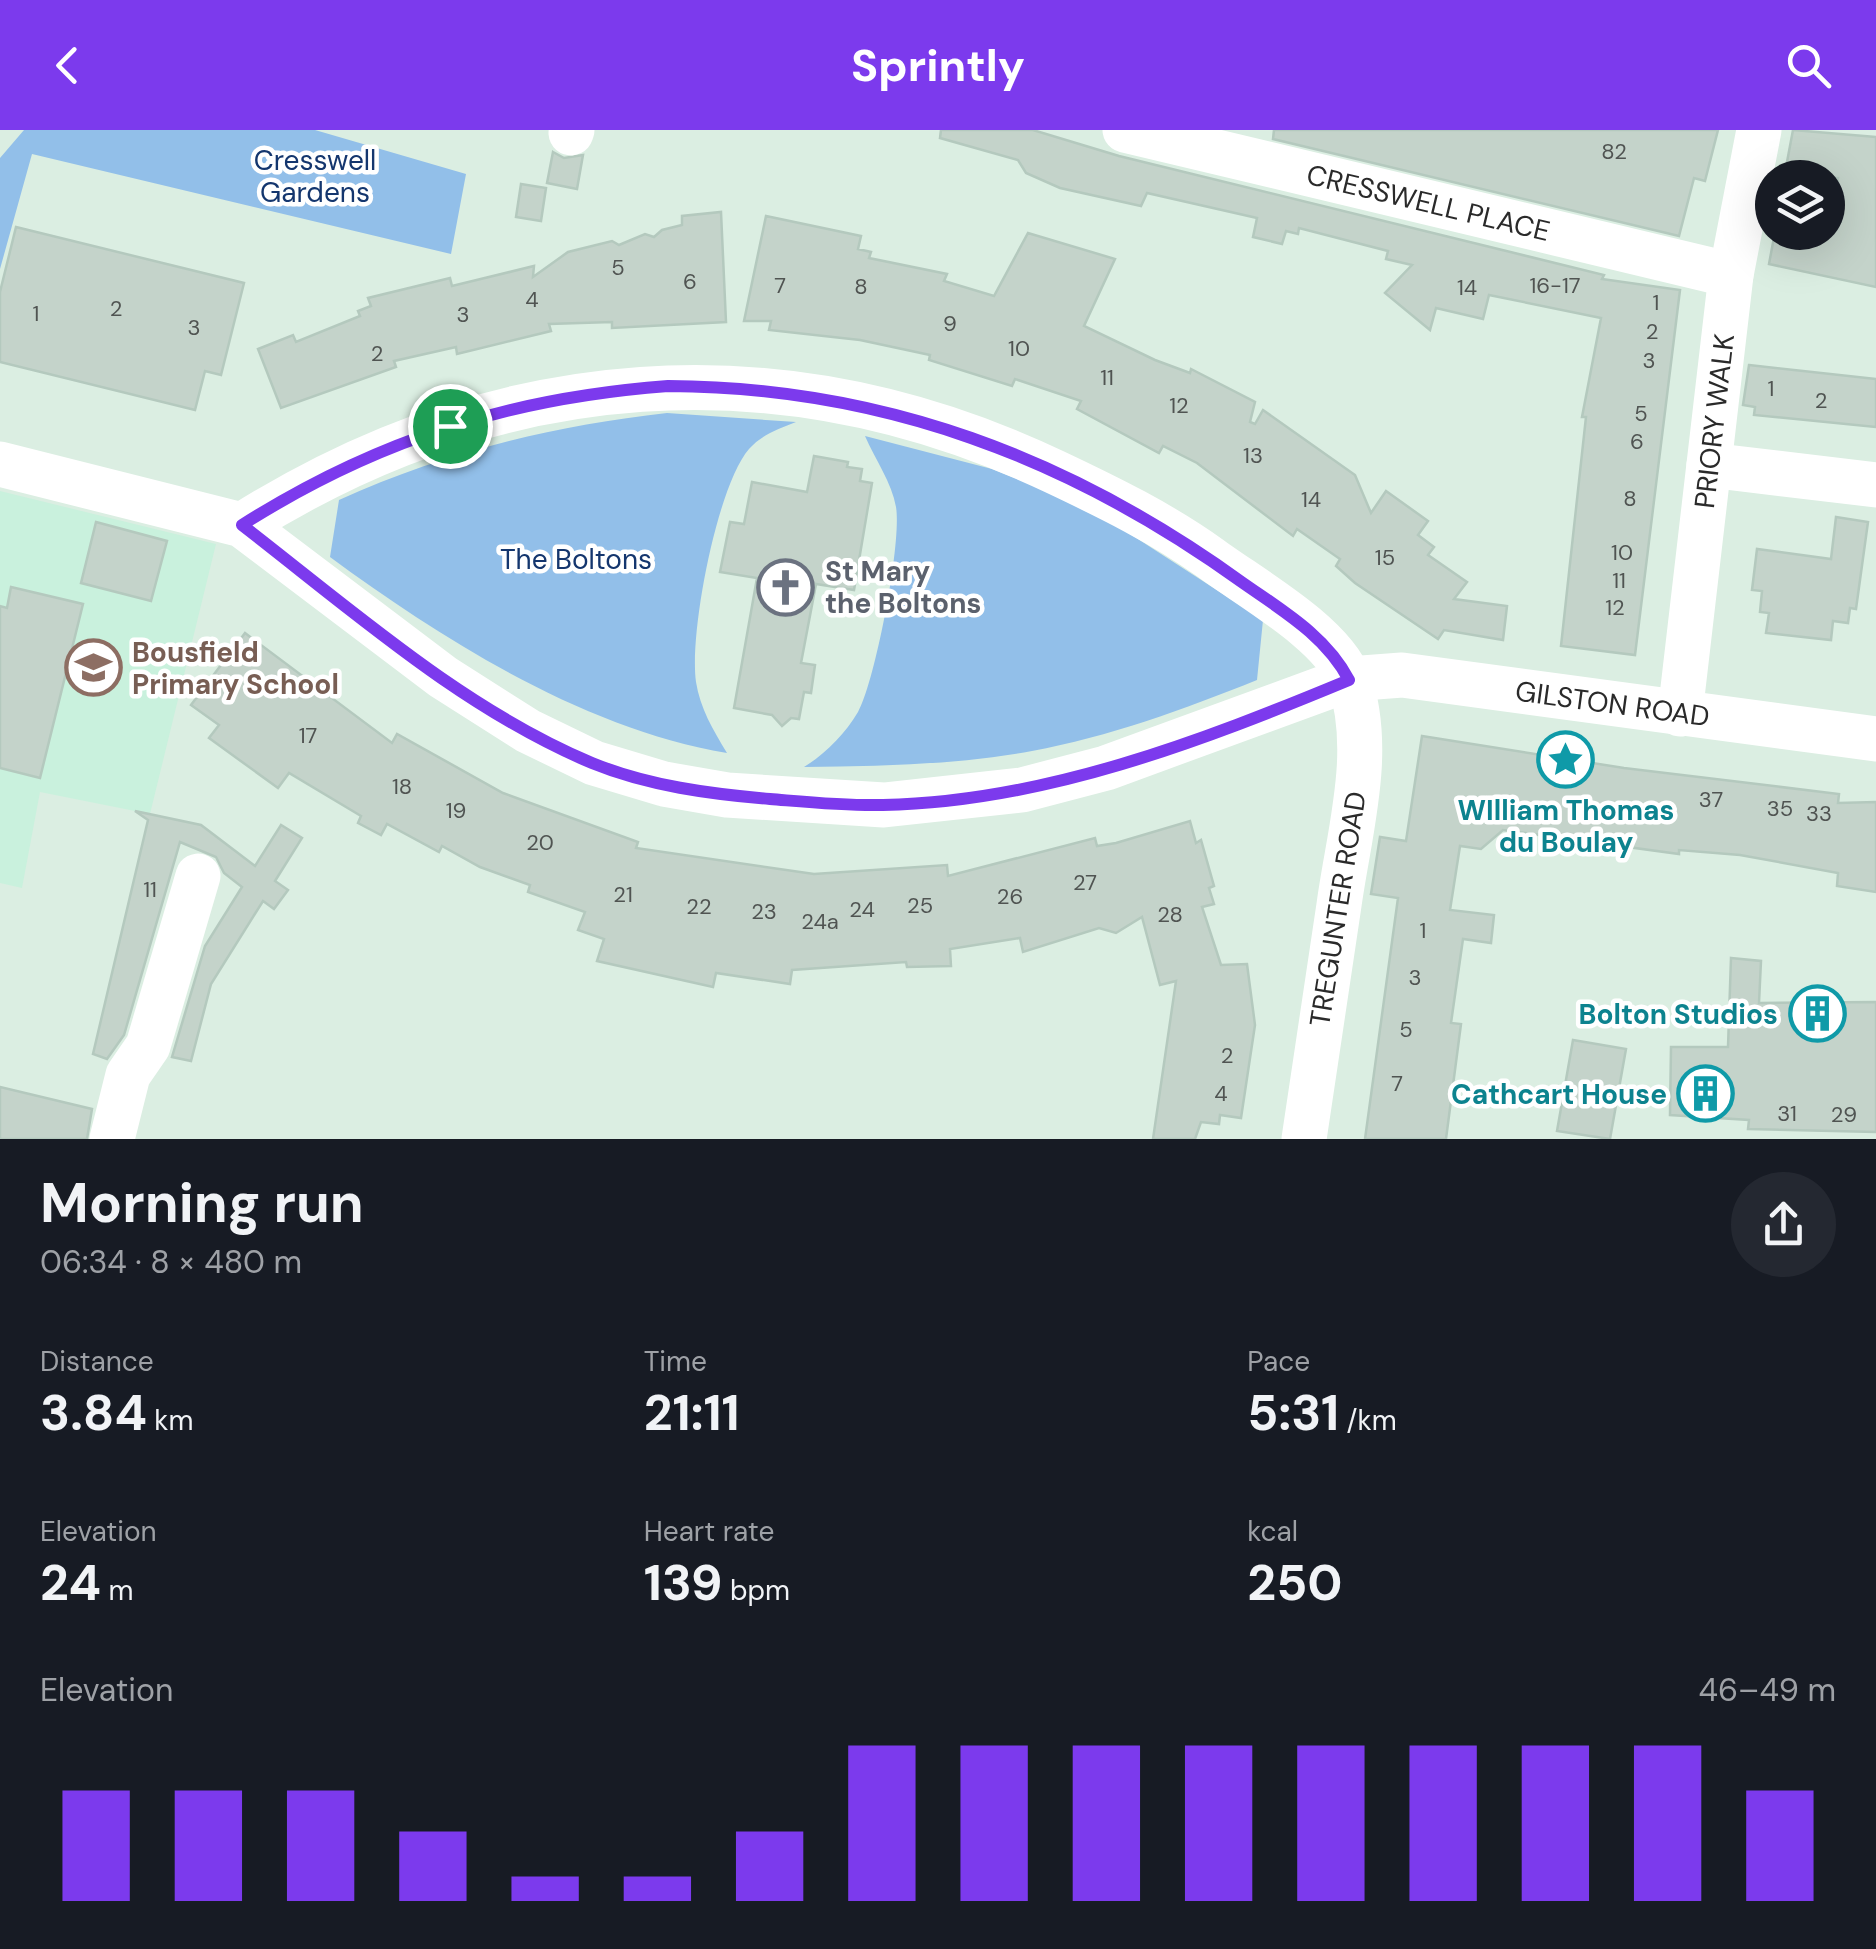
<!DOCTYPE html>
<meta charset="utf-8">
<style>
body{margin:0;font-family:"DM Sans",sans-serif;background:#242831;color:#f1f3f6;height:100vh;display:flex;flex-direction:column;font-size:38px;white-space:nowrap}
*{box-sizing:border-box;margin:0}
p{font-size:32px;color:#9ea1a6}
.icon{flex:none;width:55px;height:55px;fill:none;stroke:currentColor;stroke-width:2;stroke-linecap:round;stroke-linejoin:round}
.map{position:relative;height:1009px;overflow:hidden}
.drawer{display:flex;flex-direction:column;background:#171b24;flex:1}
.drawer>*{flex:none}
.controls{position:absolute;left:1755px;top:30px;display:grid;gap:20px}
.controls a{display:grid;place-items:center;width:90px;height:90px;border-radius:50%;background:#171b24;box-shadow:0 10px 40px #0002;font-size:50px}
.pin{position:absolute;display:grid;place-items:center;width:85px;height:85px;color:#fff;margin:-42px;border:5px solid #fff;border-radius:50%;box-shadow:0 2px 10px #0007}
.round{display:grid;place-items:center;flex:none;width:105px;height:105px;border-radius:52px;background:#242831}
.headline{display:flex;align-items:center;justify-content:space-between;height:170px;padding:0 40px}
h1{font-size:55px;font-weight:700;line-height:75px}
.stats{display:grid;grid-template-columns:repeat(3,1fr);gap:15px;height:170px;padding:10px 40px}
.stats div{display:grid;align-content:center}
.stats b{font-size:50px;font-weight:700}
.stats small{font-size:28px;font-weight:400}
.stats p{font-size:28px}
.chart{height:280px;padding:20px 40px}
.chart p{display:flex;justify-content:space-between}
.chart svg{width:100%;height:180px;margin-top:10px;stroke:#7c3aed;stroke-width:6}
header{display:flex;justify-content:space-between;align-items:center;height:130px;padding:0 40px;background:#7c3aed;color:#fff;font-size:45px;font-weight:700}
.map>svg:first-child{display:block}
.education{fill:#c9f1dd}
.green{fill:#92bfe9}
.building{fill:#c4d3ca;stroke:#b4c9be;stroke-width:2.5}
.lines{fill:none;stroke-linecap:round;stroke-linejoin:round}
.minor{stroke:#fff;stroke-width:45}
.route-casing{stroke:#fff;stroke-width:20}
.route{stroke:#7c3aed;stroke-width:12}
.labels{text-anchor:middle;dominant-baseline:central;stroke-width:9;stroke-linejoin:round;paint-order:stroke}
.number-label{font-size:22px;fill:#505452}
.park-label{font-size:28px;fill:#14366e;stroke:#fff}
.street-label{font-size:28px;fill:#2a2a2a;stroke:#fff}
.worship-label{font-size:28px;font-weight:bold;fill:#5b616d;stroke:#fff;text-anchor:start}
.education-label{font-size:28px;font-weight:bold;fill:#785e54;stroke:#fff;text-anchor:start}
.culture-label{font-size:28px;font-weight:bold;fill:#0d838f;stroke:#fff;text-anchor:end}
</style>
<header><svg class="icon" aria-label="back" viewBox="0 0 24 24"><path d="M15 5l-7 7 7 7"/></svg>Sprintly<svg class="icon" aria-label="search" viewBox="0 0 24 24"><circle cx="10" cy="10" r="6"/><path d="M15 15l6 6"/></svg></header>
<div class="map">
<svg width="1876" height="1009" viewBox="0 0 1876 1009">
<rect width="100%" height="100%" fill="#dbeee2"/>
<path class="education" d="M 0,361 L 216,414 L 150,684 L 40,662 L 22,758 L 0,753 Z"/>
<g class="green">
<path d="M 24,0 L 315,0 L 466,44 L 451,124 L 32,24 L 0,139 L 0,28 Z"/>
<path d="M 667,283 L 796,292 C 779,299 762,304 749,319 C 717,356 689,503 696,552 C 700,578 713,600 727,623 C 585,599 444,511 330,427 L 339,370 C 444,322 552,296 667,283 Z"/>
<path d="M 865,306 L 992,339 L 1035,356 L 1124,400 L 1263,490 L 1257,550 C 1185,579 1108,607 1032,621 C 956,635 880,636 804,637 C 825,624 845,604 858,582 C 875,552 902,412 896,377 C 892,353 875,329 865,306 Z"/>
</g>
<g class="building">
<path d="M 941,0 L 1033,0 L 1119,26 L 1604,145 L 1602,149 L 1680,160 L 1635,525 L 1561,516 L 1586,287 L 1582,287 L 1601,188 L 1489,165 L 1483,189 L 1436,178 L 1430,200 L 1385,163 L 1412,135 L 1386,129 L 1388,121 L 1299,98 L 1298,104 L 1286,101 L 1282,114 L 1253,107 L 1257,88 L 1147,63 L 1141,76 L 1060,58 L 1026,43 L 1018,30 L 940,8 Z"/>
<path d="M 1274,0 L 1718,0 L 1705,51 L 1694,48 L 1679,106 L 1273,9 Z"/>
<path d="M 1793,0 L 1876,7 L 1876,157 L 1769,134 L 1775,102 L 1828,102 L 1838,48 L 1784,48 Z"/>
<path d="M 553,22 L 564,28 L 583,25 L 577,59 L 547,53 Z"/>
<path d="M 521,54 L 546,58 L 541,91 L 516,87 Z"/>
<path d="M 721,82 L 726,192 L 612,198 L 612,192 L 549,194 L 551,201 L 457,224 L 456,217 L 394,231 L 396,237 L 281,278 L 258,219 L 293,205 L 296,212 L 360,186 L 358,181 L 371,176 L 368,168 L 450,148 L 452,156 L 534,136 L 533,147 L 568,122 L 612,111 L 619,115 L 645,104 L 654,107 L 662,100 L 682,95 L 682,86 Z"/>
<path d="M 766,86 L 861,106 L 858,119 L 871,122 L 869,128 L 947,144 L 944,151 L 994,166 L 1028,103 L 1115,129 L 1084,196 L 1155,230 L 1190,243 L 1191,239 L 1255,272 L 1250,292 L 1255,294 L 1263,280 L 1355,345 L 1371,383 L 1386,361 L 1428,391 L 1418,405 L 1434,417 L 1428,425 L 1467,452 L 1454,469 L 1507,476 L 1503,510 L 1444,500 L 1438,509 L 1355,453 L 1336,436 L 1340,429 L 1297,399 L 1293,406 L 1197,333 L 1163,316 L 1159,323 L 1077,279 L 1081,271 L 1015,249 L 1012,256 L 929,230 L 930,225 L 860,210 L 769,200 L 771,191 L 744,191 Z"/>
<path d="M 16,97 L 244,153 L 221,245 L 205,241 L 195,280 L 0,232 L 0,162 Z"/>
<path d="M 1749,235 L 1876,249 L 1876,297 L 1754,285 L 1755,277 L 1743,275 Z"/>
<path d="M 814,326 L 848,332 L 847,337 L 862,339 L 860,351 L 872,353 L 854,460 L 816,454 L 801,533 L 815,535 L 811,563 L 804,562 L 799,589 L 791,588 L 782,596 L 772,585 L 734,578 L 757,448 L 720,442 L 730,392 L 744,394 L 752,352 L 807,362 Z"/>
<path d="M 1836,387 L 1868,392 L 1856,479 L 1850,478 L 1848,493 L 1833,491 L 1831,510 L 1766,503 L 1769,483 L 1760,482 L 1762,461 L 1752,460 L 1757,419 L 1831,429 Z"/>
<path d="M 96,392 L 167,411 L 151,471 L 81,453 Z"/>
<path d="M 11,457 L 83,474 L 40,648 L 0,638 L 0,476 L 7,478 Z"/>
<path d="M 245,503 L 392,613 L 397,604 L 503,663 L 638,712 L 636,718 L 814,744 L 947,735 L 948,746 L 1095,708 L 1097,716 L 1116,713 L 1190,691 L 1196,713 L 1201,710 L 1214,756 L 1209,758 L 1214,774 L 1202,777 L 1221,835 L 1247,834 L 1255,895 L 1241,988 L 1220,985 L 1219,994 L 1201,992 L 1195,1009 L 1153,1009 L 1176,851 L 1160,855 L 1142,787 L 1116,803 L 1099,798 L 1023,822 L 1020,808 L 950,819 L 951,836 L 907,837 L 906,832 L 792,840 L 790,854 L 716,843 L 713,857 L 597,831 L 604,809 L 578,800 L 585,782 L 528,762 L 530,755 L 480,737 L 442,716 L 439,722 L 387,694 L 381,705 L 358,693 L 361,686 L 289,643 L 278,658 L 209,608 L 219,595 L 191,575 Z"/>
<path d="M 1422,606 L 1624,638 L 1839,664 L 1838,673 L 1876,672 L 1876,762 L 1837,756 L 1838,743 L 1740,725 L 1679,720 L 1679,724 L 1503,700 L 1481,719 L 1460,716 L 1450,780 L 1494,785 L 1491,813 L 1463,809 L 1451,893 L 1461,894 L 1446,1009 L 1365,1009 L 1398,768 L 1371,764 L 1380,707 L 1406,711 Z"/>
<path d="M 135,681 L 201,695 L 255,736 L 281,695 L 302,708 L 275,751 L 288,760 L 274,779 L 263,771 L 211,854 L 191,931 L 172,927 L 205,816 L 242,757 L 224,743 L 216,727 L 180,712 L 124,905 L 107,929 L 93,924 L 148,690 Z"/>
<path d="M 1731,828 L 1761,831 L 1759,873 L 1876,872 L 1876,1002 L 1748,999 L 1749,990 L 1670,985 L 1671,917 L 1728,917 Z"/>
<path d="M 1573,910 L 1626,919 L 1610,1009 L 1557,1001 Z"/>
<path d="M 0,957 L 92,979 L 87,1009 L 0,1009 Z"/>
</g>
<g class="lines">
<g class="minor">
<path id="s1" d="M 1125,0 L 1731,145"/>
<path d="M 571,3 L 572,0"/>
<path id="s2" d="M 0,334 L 242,395 L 443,547 L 528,601 L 594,633 L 664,654 L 727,665 L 884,675 L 1022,660 L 1106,638 L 1349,549 L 1402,545 L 1876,609"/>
<path d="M 1709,335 L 1876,355"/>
<path d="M 242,395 C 497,234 781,212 1055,342 C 1110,368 1161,393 1210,428 C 1249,457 1332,503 1349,549 C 1374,621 1349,702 1339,775 C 1327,853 1315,931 1304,1009"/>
<path id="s3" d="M 1680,584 L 1731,145 L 1759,0"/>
<path d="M 112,1009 L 128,945 L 148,916 L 198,746"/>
</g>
</g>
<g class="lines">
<defs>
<path id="route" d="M 668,256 C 883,257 1070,328 1243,453 C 1283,481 1326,506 1349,550 C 1202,611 1044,672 883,675 C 846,676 807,672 770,669 C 711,664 648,656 592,633 C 463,579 352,480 242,395 C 376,310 509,268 668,256 Z"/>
</defs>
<use href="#route" class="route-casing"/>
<use href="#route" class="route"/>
</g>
<defs>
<symbol id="church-ring" viewBox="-11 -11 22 22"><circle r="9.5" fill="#fff" stroke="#6b7280" stroke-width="1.5"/><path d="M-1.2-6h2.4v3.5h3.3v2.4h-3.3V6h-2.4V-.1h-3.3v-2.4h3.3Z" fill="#6b7280"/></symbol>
<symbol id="school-ring" viewBox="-11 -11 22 22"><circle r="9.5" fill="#fff" stroke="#8d6e63" stroke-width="1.5"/><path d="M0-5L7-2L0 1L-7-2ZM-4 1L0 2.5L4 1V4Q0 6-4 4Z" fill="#8d6e63"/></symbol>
<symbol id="sight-ring" viewBox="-11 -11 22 22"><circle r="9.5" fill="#fff" stroke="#0f9aa8" stroke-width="1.5"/><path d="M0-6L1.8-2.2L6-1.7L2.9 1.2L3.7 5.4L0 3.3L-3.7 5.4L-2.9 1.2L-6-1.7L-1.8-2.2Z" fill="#0f9aa8"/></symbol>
<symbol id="building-ring" viewBox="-11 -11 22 22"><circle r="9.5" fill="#fff" stroke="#0f9aa8" stroke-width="1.5"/><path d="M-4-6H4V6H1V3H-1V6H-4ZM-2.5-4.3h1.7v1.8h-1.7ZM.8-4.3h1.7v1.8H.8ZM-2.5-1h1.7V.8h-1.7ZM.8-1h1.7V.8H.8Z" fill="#0f9aa8"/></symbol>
</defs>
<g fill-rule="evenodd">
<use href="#church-ring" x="754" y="426" width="63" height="63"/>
<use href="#school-ring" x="62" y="506" width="63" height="63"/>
<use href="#sight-ring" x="1534" y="598" width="63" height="63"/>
<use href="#building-ring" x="1786" y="852" width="63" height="63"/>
<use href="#building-ring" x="1674" y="932" width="63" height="63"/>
</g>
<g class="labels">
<g class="number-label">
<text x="1614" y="21">82</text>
<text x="618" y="137">5</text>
<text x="690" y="151">6</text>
<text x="780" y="155">7</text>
<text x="1555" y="155">16-17</text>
<text x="861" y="156">8</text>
<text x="1467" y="157">14</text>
<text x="532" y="169">4</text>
<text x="1656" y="172">1</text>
<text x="116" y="178">2</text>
<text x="36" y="183">1</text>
<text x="463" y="184">3</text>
<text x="950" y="193">9</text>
<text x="194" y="197">3</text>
<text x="1652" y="201">2</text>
<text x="1019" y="218">10</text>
<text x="377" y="223">2</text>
<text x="1649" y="230">3</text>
<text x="1107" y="247">11</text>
<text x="1771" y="258">1</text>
<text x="1821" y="270">2</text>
<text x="1179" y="275">12</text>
<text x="1641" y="283">5</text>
<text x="1637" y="311">6</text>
<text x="1253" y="325">13</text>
<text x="1630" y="368">8</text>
<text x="1311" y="369">14</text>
<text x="1622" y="422">10</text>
<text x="1385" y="427">15</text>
<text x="1619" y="450">11</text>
<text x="1615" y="477">12</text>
<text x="308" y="605">17</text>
<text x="402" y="656">18</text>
<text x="1711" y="669">37</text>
<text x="1780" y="678">35</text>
<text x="456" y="680">19</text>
<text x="1819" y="683">33</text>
<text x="540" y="712">20</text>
<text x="1085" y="752">27</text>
<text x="150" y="759">11</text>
<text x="623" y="764">21</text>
<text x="1010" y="766">26</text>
<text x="920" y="775">25</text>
<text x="699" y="776">22</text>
<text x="862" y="779">24</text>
<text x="764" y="781">23</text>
<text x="1170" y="784">28</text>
<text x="820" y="791">24a</text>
<text x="1423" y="800">1</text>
<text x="1415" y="847">3</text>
<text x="1406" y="899">5</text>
<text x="1227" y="925">2</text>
<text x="1397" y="953">7</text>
<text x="1221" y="963">4</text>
<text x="1787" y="983">31</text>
<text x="1844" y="984">29</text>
</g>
<g class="park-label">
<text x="315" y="30">Cresswell<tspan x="315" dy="32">Gardens</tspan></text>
<text x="576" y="429">The Boltons</text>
</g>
<g class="street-label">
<text stroke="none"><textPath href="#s1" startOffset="312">CRESSWELL PLACE</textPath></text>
<text stroke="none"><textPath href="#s3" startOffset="295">PRIORY WALK</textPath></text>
<text stroke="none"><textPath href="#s2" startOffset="1720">GILSTON ROAD</textPath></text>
<text transform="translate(1338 779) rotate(-81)">TREGUNTER ROAD</text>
</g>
<g class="worship-label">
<text x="825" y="441">St Mary<tspan x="825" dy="32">the Boltons</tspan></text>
</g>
<g class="education-label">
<text x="132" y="522">Bousfield<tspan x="132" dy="32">Primary School</tspan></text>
</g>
<g class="culture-label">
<text x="1566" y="680" text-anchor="middle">WIlliam Thomas<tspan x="1566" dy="32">du Boulay</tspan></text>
<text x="1778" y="884">Bolton Studios</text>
<text x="1667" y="964">Cathcart House</text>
</g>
</g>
</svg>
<div class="controls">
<a><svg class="icon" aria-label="layers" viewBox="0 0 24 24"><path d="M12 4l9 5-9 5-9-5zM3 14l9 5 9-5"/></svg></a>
</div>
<div class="pin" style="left:450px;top:296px;background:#1e9e55"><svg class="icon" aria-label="arrive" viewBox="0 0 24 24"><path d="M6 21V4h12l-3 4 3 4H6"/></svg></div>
</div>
<section class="drawer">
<div class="headline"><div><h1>Morning run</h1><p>06:34 · 8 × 480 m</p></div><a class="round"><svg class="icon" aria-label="share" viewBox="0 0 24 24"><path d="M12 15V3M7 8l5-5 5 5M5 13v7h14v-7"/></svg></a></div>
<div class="stats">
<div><p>Distance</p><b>3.84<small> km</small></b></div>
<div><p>Time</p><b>21:11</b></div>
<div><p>Pace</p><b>5:31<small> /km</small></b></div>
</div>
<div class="stats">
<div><p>Elevation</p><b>24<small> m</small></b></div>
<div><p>Heart rate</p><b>139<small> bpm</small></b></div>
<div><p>kcal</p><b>250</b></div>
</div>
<div class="chart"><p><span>Elevation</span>46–49 m</p>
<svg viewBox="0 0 160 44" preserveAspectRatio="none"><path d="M5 44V17M15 44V17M25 44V17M35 44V27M45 44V38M55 44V38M65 44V27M75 44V6M85 44V6M95 44V6M105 44V6M115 44V6M125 44V6M135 44V6M145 44V6M155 44V17"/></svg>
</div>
</section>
